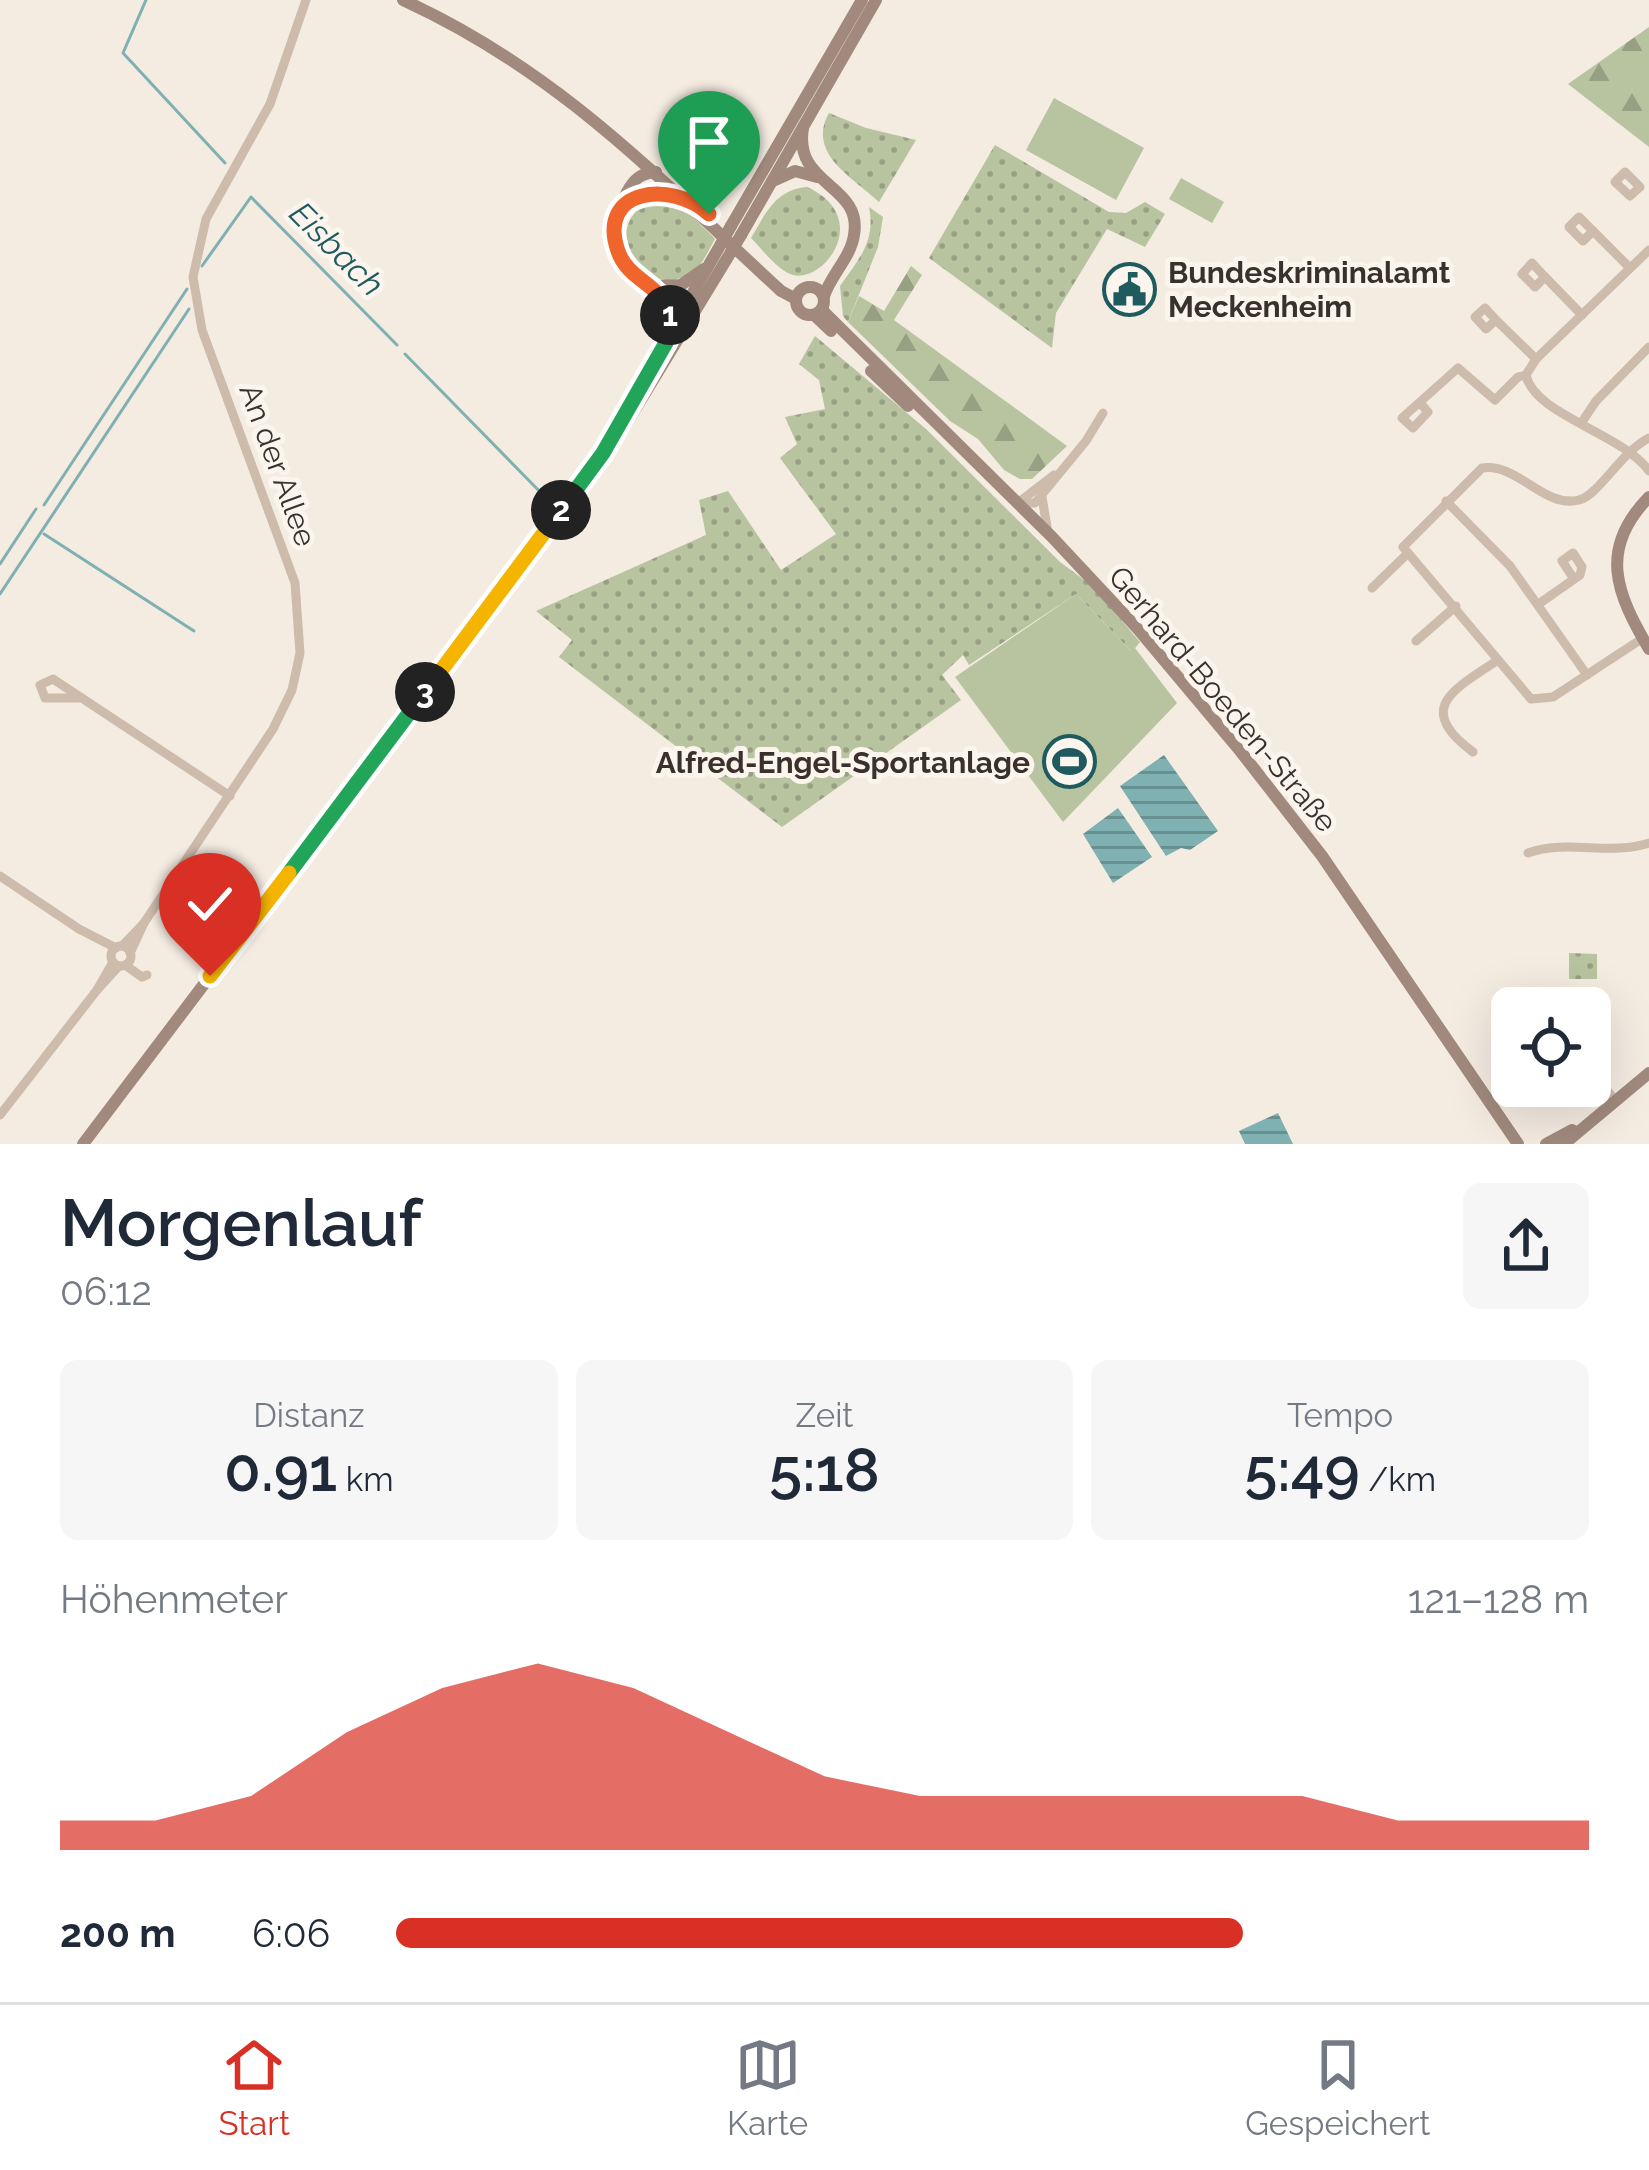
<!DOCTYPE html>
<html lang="de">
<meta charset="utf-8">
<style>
body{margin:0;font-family:Raleway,sans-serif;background:#f6f6f7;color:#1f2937;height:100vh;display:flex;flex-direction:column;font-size:45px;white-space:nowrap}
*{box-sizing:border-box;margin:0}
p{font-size:39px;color:#747a83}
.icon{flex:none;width:66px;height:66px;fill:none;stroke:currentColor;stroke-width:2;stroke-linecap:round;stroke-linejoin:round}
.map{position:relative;height:1144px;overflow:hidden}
.panel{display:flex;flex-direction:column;background:#fff;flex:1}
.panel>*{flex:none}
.fabs{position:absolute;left:1491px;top:987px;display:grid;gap:24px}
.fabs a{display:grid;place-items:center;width:120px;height:120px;border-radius:18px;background:#fff;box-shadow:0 12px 48px #0002;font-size:60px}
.pin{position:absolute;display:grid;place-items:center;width:102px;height:102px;color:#fff;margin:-123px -51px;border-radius:50% 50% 50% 0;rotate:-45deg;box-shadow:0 0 12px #0007}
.pin .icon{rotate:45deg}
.km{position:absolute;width:60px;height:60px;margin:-30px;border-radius:50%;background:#222;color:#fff;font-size:33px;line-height:60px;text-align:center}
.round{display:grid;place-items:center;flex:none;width:126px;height:126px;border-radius:18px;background:#f6f6f7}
.summary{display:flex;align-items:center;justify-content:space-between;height:204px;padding:0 60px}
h1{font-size:66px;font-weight:600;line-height:90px}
.metrics{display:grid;grid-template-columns:repeat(3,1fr);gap:18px;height:204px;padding:12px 60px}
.metrics div{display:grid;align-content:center;border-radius:18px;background:#f6f6f7;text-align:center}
.metrics b{font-size:60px;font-weight:600}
.metrics small{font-size:33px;font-weight:400}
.metrics p{font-size:33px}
.chart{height:336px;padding:24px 60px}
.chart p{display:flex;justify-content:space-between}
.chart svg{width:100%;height:216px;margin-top:12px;fill:#d93025;opacity:.7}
ul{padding:0 60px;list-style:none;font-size:39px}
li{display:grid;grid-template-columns:192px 144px 1fr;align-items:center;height:90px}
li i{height:30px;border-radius:15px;background:#d93025}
.tab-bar{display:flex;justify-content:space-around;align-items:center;height:168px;border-top:3px solid #e0e1e3;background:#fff;font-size:33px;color:#747a83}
.tab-bar a{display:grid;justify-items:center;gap:6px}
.tab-bar .on{color:#d93025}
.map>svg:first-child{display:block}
.grass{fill:url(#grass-dots)}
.forest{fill:url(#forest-firs)}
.pitch{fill:#b8c4a0}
.water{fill:url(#water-rules)}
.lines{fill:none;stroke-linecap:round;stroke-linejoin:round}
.stream{stroke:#7fb0b2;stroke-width:3}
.street{stroke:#cdbbac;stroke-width:9}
.secondary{stroke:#a18a7d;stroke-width:12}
.secondary-bridge{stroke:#a18a7d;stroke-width:12}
.split-1-casing{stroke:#fff;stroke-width:24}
.split-2-casing{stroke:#fff;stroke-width:24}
.split-3-casing{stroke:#fff;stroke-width:24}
.split-4-casing{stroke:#fff;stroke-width:24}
.split-5-casing{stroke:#fff;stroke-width:24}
.split-1{stroke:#f0652b;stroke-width:15}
.split-2{stroke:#22a559;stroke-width:15}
.split-3{stroke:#f5b400;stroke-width:15}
.split-4{stroke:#22a559;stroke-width:15}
.split-5{stroke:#f5b400;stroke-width:15}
.labels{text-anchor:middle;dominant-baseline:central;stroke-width:10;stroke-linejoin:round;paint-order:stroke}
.poi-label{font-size:30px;font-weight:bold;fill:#3b302b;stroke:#fbf5ee;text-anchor:start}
.street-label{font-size:30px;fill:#3b302b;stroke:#fbf5ee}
.water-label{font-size:33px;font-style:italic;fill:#1f5a5e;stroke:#fbf5ee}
</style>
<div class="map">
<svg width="1649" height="1144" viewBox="0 0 1649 1144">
<defs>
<pattern id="grass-dots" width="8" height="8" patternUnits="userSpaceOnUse" patternTransform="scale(3)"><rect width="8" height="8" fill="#b8c4a0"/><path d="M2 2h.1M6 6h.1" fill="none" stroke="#97a083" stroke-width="1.8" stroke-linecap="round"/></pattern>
<pattern id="forest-firs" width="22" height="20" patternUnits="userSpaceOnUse" patternTransform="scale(3)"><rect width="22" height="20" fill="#b8c4a0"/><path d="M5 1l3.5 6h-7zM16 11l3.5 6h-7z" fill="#97a083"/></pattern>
<pattern id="water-rules" width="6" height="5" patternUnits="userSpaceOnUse" patternTransform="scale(3)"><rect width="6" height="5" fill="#7fb0b2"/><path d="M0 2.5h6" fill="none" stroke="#699091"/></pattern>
</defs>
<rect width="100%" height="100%" fill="#f4ebe1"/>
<g class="grass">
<path d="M 829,113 L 866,128 L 916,140 L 879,202 C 854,178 806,154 829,113 Z"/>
<path d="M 995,145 L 1109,212 L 1126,213 L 1145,202 L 1165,214 L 1145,247 L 1107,229 L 1056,313 L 1052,348 L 929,258 Z"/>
<path d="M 807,187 C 873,217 825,283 793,275 C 778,271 762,249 751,238 C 766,213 775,190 807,187 Z"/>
<path d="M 655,199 L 680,204 L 715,239 C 709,249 703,264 694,271 C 643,307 593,224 655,199 Z"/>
<path d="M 869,207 L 883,217 L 878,247 L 848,322 L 843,316 L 840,286 C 859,259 876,241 869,207 Z"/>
<path d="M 815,336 L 926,429 L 1060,562 L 1091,585 L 1140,642 L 1132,652 L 1076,594 L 969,665 L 963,655 L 942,675 L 961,700 L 782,827 L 559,657 L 572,640 L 536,611 L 706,535 L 699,500 L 728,491 L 781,570 L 836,534 L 780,458 L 797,444 L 785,417 L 825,409 L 819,380 L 799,364 Z"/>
<path d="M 1569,953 L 1597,954 L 1597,979 L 1569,979 Z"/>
</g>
<g class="forest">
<path d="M 1649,27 L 1649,147 L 1568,84 Z"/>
<path d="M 911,266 L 922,275 L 894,320 L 1067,446 L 1032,479 L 1020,479 L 1004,470 L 978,439 L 950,421 L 848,322 L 859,296 L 884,311 Z"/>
</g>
<g class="pitch">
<path d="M 1054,98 L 1144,148 L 1116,200 L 1026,150 Z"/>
<path d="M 1181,178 L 1224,202 L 1212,223 L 1169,199 Z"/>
<path d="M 1076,594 L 1131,651 L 1135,648 L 1177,703 L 1063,822 L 955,677 Z"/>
</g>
<g class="water">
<path d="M 1164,755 L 1218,831 L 1190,850 L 1181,848 L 1166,856 L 1120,786 Z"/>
<path d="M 1118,808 L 1152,857 L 1113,883 L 1083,834 Z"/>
<path d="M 1278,1113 L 1293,1144 L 1245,1144 L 1239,1131 Z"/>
</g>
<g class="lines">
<g class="stream">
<path d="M 146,0 L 123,53 L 225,163"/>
<path d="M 202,266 L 251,197 L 397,345"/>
<path d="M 405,354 L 550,502"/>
<path d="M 44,505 L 187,289"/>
<path d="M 44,534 L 194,631"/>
<path d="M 0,564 L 36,509"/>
<path d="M 0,594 L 189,309"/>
</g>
<g class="street">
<path d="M 1625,172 L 1640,187 L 1630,196 L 1615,182 Z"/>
<path d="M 1579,217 L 1593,231 L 1583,241 L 1569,227 Z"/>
<path d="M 1593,231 L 1630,268"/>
<path d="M 1649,250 L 1536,359 L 1526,375 C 1534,415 1622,433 1649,471"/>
<path d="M 1532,263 L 1545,277 L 1535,287 L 1522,274 Z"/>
<path d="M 1545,277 L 1582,315"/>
<path d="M 1485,308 L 1496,320 L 1486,329 L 1475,317 Z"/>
<path d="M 1496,320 L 1536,359"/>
<path d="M 1421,404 L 1428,412 L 1413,428 L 1402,418 L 1458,368 L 1495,400 L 1518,377 L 1526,375"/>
<path d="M 1582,422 L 1596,401 L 1649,347"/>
<path d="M 1042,497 L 1048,533"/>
<path d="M 1446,501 L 1510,566 L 1587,675"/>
<path d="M 1018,503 L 1035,503 L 1086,441 L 1103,413"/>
<path d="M 1018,503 L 1054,475"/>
<path d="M 1372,588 L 1406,555"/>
<path d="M 1540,603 L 1580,575 L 1582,567 L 1573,553 L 1562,561 L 1574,579"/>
<path d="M 1643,638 L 1553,697 L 1531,699 L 1403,547 L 1482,468 C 1517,462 1544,509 1579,500 C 1598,496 1621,452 1649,438"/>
<path d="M 1416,641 L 1456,606"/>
<path d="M 82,698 L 45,698 L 40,685 L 53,679 L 230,796"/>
<path d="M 1473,752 C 1413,708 1455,689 1498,660"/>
<path d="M 1528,853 C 1567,839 1610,856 1649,843"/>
<path d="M 0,876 L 79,929 L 116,948"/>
<path d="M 122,946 L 144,923 L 273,729 L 292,690 L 300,653 L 295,583 L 202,330 L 193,277 L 206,219 L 270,104 L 306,0"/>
<circle cx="121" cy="956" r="10"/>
<path d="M 130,953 L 144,923"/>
<path d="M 125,965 L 142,977 L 147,975"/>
<path d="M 97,990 L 119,966"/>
<path d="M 1572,1002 L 1572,1008"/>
<path d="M 1590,1067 L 1615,1101"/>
<path d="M 0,1115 L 97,990 L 113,962"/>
</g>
<g class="secondary">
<path d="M 403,0 C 560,72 657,177 781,291 L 796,299"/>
<path d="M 803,128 C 793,186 863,184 854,235 C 851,257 831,275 824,296"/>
<path d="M 656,172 C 641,173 634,179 627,192 C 612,220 609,258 637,279 C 649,287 658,291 666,303 L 669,333"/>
<path d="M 775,180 L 795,171 L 817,177"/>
<path d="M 631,199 L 657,192 L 677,195"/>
<path d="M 731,226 L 862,0"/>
<path d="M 741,235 L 876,0"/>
<path d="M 652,286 L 681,285 L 704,269"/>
<circle cx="810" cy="301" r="14"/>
<path d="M 822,310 L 1052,537 L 1137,628 L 1241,752 L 1322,856 L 1518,1144"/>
<path d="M 814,315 L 831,331"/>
<path d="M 871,371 L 908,406"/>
<path d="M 607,441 L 721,244"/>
<path d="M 1649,497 C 1598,549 1616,593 1649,649"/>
<path d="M 83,1144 L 619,436 L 731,252"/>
<path d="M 1546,1144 L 1572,1130"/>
<path d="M 1564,1144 L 1649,1073"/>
</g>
<g class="secondary-bridge">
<path d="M 721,244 L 731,226"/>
<path d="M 731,252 L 741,235"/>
</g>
</g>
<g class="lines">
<defs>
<path id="split-1" d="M 670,315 C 662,284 628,281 618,251 C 596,188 672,180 709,214"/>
<path id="split-2" d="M 561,510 L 603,453 L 667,341 L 670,315"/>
<path id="split-3" d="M 425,692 L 561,510"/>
<path id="split-4" d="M 289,873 L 425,692"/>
<path id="split-5" d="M 210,976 L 289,873"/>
</defs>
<use href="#split-1" class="split-1-casing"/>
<use href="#split-2" class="split-2-casing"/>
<use href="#split-3" class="split-3-casing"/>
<use href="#split-4" class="split-4-casing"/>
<use href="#split-5" class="split-5-casing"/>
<use href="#split-1" class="split-1"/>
<use href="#split-2" class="split-2"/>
<use href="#split-3" class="split-3"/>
<use href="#split-4" class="split-4"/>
<use href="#split-5" class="split-5"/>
</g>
<defs>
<symbol id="civic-ring" viewBox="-11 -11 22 22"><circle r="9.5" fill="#fbf5ee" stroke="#1f5a5e" stroke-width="1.5"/><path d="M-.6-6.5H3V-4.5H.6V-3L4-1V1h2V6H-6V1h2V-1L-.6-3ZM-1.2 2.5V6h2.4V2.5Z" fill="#1f5a5e"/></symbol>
<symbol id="stadium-ring" viewBox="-11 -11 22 22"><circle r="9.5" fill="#fbf5ee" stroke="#1f5a5e" stroke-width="1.5"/><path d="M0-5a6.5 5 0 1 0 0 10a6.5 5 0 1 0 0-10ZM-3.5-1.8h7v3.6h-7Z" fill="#1f5a5e"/></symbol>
</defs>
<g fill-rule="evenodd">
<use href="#civic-ring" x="1100" y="260" width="59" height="59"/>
<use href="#stadium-ring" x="1040" y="732" width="59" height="59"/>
</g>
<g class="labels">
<g class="poi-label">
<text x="1168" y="272">Bundeskriminalamt<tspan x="1168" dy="34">Meckenheim</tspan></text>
<text x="1030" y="762" text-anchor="end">Alfred-Engel-Sportanlage</text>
</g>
<g class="street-label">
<text transform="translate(278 465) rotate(70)">An der Allee</text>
<text transform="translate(1223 699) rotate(50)">Gerhard-Boeden-Straße</text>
</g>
<g class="water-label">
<text transform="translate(337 249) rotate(45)">Eisbach</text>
</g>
</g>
</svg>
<div class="fabs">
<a><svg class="icon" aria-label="locate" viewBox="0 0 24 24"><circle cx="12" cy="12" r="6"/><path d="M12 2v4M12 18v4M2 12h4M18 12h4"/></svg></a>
</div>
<div class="pin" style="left:709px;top:214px;background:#1e9e55"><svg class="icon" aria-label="arrive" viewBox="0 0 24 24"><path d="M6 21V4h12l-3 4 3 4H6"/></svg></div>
<div class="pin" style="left:210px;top:976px;background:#d93025"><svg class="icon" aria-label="check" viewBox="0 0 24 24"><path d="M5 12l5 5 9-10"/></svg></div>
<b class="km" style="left:670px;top:315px">1</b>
<b class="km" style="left:561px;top:510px">2</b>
<b class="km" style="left:425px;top:692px">3</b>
</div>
<section class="panel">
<div class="summary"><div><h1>Morgenlauf</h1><p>06:12</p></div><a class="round"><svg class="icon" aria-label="share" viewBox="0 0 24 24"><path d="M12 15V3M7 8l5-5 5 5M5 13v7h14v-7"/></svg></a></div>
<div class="metrics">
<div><p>Distanz</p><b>0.91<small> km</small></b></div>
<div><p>Zeit</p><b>5:18</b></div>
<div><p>Tempo</p><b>5:49<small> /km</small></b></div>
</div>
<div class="chart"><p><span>Höhenmeter</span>121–128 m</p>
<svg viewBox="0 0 160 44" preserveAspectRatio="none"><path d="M0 44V38L10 38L20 33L30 20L40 11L50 6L60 11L70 20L80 29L90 33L100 33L110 33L120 33L130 33L140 38L150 38L160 38V44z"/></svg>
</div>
<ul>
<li><b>200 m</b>6:06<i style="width:71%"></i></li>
</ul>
</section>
<nav class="tab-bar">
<a class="on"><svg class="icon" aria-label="home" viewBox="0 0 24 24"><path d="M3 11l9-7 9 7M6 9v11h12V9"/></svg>Start</a>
<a><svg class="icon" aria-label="map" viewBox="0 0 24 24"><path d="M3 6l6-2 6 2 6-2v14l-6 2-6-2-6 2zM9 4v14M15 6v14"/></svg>Karte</a>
<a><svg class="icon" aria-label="saved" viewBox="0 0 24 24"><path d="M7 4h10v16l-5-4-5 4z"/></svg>Gespeichert</a>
</nav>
